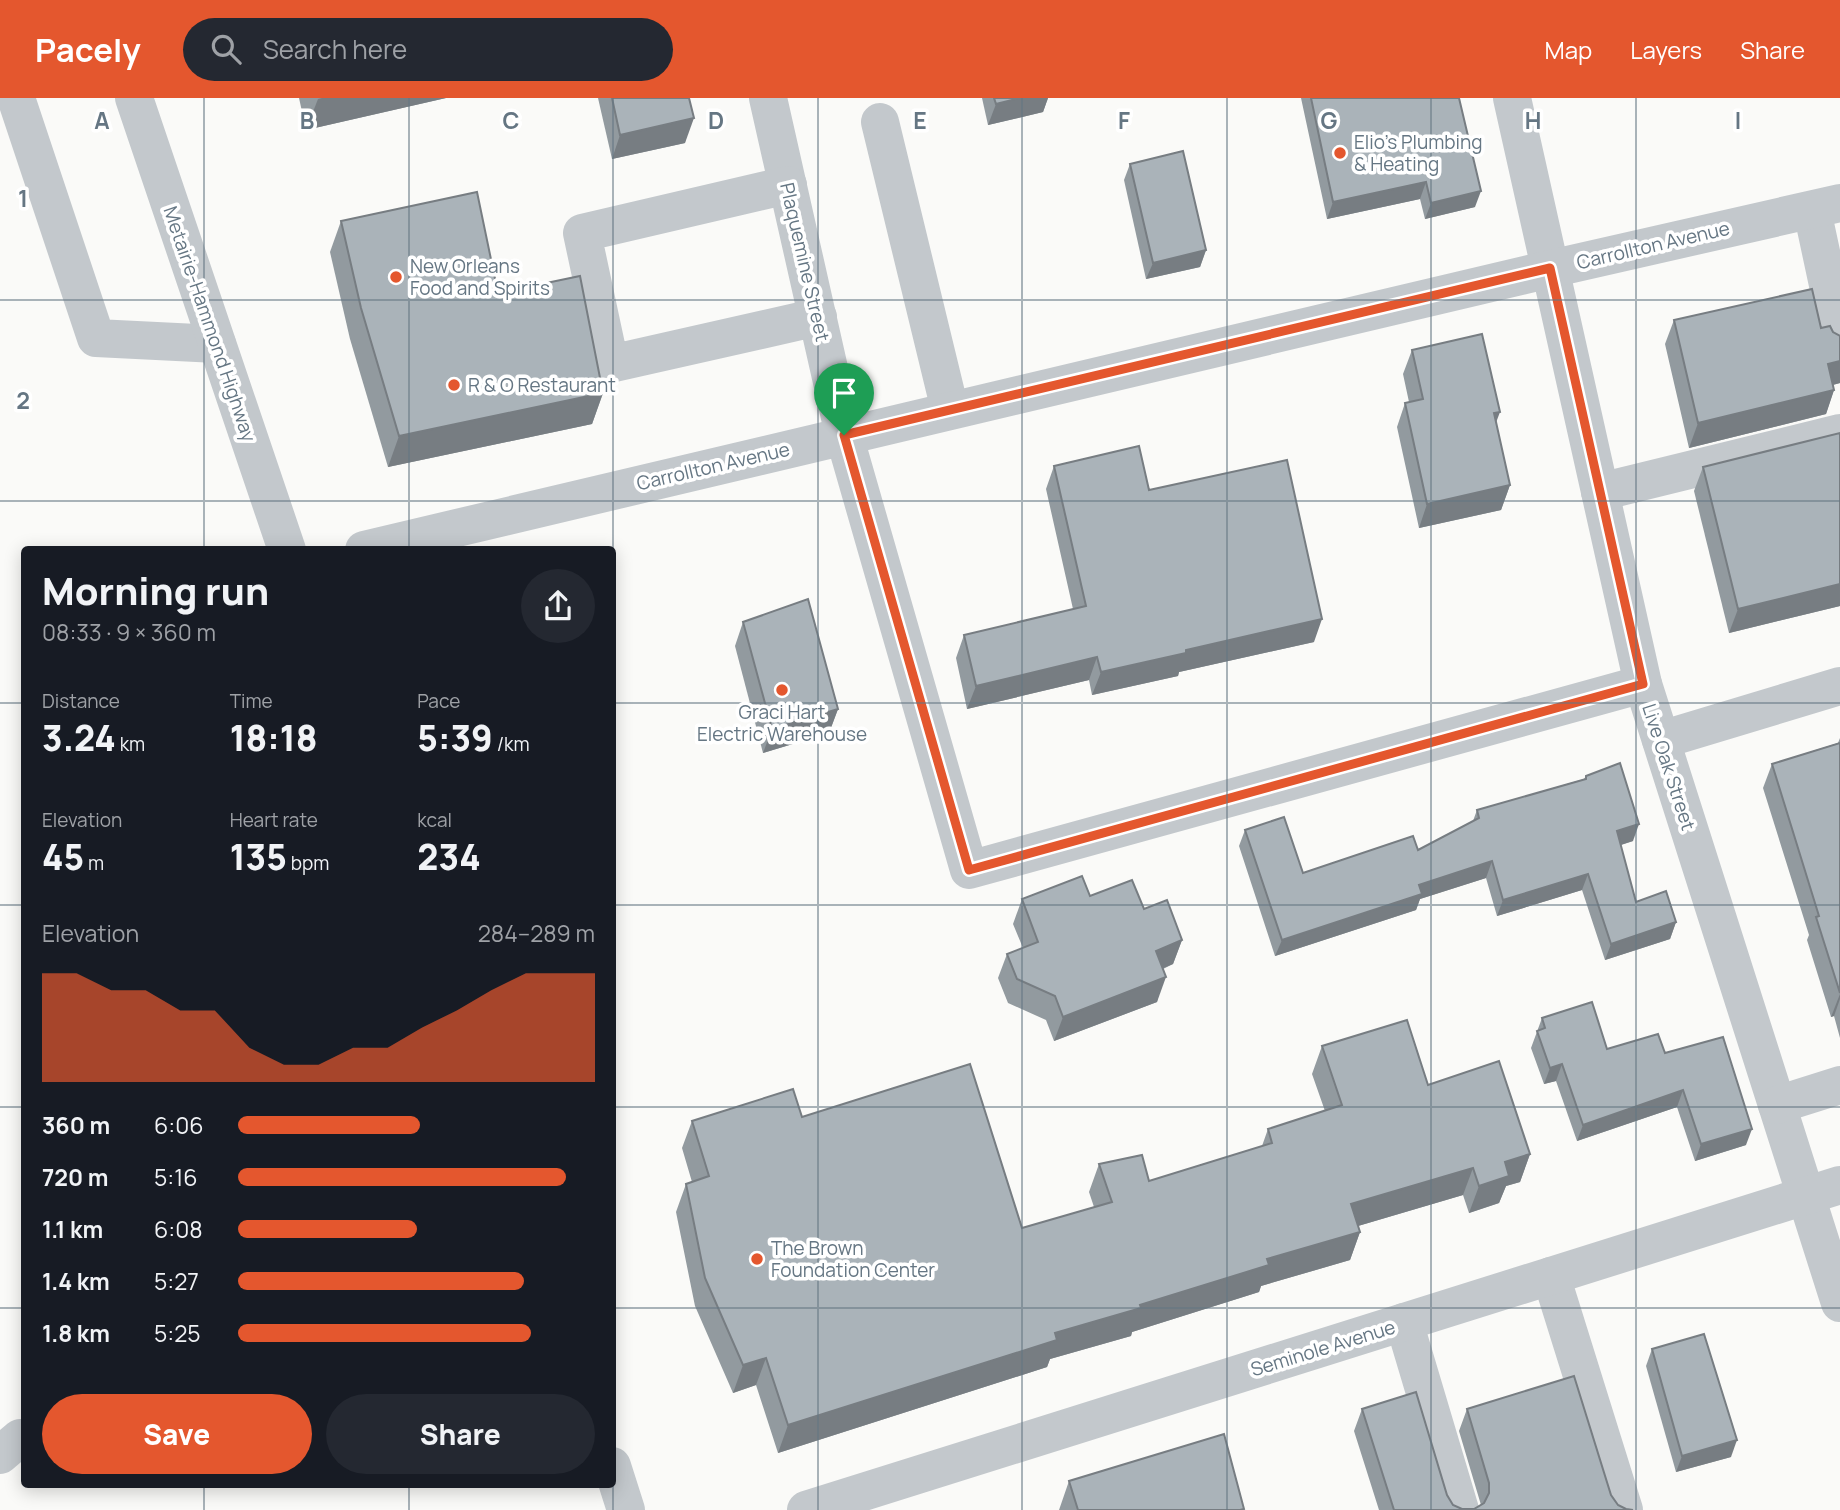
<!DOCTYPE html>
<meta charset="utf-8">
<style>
body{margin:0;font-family:Manrope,sans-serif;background:#242831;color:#f1f3f6;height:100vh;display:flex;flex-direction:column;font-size:26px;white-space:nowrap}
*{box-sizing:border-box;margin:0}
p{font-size:23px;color:#9ea1a6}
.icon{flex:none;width:38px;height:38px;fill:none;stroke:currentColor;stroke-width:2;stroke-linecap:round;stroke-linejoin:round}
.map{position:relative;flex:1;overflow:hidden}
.side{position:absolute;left:21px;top:448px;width:595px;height:942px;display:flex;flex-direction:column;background:#171b24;border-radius:7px;box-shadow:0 4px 18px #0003}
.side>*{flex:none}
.pin{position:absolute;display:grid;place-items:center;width:60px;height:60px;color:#fff;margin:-72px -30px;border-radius:50% 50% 50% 0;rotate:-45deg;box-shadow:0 0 7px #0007}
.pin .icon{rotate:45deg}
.round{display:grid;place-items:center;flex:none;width:74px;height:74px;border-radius:37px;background:#242831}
.overview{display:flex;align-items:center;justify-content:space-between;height:119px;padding:0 21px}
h1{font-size:38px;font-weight:800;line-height:52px}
.figures{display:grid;grid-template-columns:repeat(3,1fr);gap:10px;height:119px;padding:7px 21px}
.figures div{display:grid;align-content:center}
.figures b{font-size:35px;font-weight:800}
.figures small{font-size:19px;font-weight:400}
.figures p{font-size:19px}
.chart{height:196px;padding:14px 21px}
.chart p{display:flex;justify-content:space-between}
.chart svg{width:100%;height:126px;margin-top:7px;fill:#e4572e;opacity:.7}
.cta{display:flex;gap:14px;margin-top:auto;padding:14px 21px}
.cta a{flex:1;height:80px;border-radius:42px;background:#e4572e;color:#fff;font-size:28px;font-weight:800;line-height:80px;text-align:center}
.cta a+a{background:#242831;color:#f1f3f6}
ul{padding:0 21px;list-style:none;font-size:23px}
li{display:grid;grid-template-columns:112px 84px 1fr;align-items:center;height:52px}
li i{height:18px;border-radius:9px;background:#e4572e}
header{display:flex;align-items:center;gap:42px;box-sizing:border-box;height:98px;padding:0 35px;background:#e4572e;color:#fff}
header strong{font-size:33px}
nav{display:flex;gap:38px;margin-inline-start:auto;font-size:24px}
.search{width:490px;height:63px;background:#242831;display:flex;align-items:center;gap:18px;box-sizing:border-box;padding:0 24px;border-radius:38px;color:#9ea1a6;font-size:26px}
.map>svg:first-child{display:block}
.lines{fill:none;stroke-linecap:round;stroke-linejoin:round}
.minor{stroke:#c3c8cc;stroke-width:38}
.wall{fill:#929a9f}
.shaded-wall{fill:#777d82}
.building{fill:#aab3b9;stroke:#777d82;stroke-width:2}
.route-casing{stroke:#fff;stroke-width:14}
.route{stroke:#e4572e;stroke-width:9}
.grid{fill:none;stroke:#657683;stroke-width:2;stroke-opacity:0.55}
.poi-dot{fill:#e4572e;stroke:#fff;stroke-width:2.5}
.labels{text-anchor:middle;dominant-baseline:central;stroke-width:7;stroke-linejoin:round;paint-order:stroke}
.poi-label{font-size:19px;fill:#657683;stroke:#fff;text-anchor:start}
.street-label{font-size:19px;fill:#657683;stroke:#fff}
.grid-label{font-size:23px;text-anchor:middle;font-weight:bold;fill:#657683;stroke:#fff;stroke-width:7;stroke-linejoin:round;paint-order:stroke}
</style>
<header>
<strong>Pacely</strong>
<div class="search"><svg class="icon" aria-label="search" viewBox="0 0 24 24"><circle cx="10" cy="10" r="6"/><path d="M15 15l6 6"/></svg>Search here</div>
<nav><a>Map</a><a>Layers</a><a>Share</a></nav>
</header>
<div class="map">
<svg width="1840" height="1412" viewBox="0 0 1840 1412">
<rect width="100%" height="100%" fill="#fafaf8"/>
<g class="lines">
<g class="minor">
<path d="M 16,0 L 96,240 L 217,246"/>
<path d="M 134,0 L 287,452"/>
<path d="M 768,0 L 844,337 L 969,772 L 1643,586"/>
<path d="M 1512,0 L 1643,586 L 1840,1205"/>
<path d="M 880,24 L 950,312"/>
<path d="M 788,87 L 582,135 L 610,266 L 818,219"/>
<path d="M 1812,112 L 1840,243"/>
<path d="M 1600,394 L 1840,335"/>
<path d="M 364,452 L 1550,171 L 1840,105"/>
<path d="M 1661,642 L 1840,588"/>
<path d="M 1777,1007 L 1840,987"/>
<path d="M 1551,1178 L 1624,1412"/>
<path d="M 1404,1224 L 1460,1412"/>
<path d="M 0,1357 L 20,1340"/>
<path d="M 612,1368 L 626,1412"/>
<path d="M 806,1412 L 1840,1087"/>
</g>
</g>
<g class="wall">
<path d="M 299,0 L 446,0 L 306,32 Z"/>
<path d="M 598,0 L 689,0 L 685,45 L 612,61 Z"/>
<path d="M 982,0 L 1048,0 L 1043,14 L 988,27 Z"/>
<path d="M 1301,0 L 1459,0 L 1475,109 L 1425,121 L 1420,101 L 1327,121 Z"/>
<path d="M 1130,66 L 1206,152 L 1200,169 L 1146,181 L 1124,82 Z"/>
<path d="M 341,123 L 498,195 L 603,295 L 592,326 L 388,369 L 350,241 L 330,154 Z"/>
<path d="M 1674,222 L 1821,230 L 1840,285 L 1833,287 L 1834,292 L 1826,316 L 1689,350 L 1665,246 Z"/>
<path d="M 1412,252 L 1496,325 L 1510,387 L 1501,412 L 1419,430 L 1397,329 L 1405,305 L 1409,304 L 1403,276 Z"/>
<path d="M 1840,335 L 1840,508 L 1729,535 L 1694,393 L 1703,369 Z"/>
<path d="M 1054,368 L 1149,392 L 1314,544 L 1179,574 L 1178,578 L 1092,597 L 1089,582 L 967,611 L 956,560 L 964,537 L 1073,511 L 1046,391 Z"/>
<path d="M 743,524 L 838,611 L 829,635 L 763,655 L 735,548 Z"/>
<path d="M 1840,640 L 1840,940 L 1834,918 L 1831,919 L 1807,842 L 1809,837 L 1763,690 L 1772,666 L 1838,645 Z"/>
<path d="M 1586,678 L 1633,743 L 1621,747 L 1636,804 L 1676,824 L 1670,841 L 1605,862 L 1582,792 L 1497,818 L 1486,780 L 1420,801 L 1416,812 L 1275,858 L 1239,748 L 1245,732 L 1303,775 L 1418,752 L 1473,723 L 1477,712 L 1584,681 Z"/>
<path d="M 1090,798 L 1144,811 L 1182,842 L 1173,866 L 1163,871 L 1157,904 L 1054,943 L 1046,922 L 1008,905 L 998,880 L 1007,856 L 1023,850 L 1013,826 L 1022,801 Z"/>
<path d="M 1542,920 L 1607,951 L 1665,955 L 1746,1047 L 1695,1063 L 1677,1009 L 1577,1043 L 1556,983 L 1544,986 L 1531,950 Z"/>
<path d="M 1322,948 L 1428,987 L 1530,1056 L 1520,1084 L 1506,1088 L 1499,1105 L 1469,1115 L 1463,1097 L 1358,1128 L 1360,1134 L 1350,1162 L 1261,1188 L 1259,1194 L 1132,1234 L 1131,1238 L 1050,1261 L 1047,1269 L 778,1355 L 756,1287 L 733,1295 L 695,1208 L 676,1114 L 686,1086 L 692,1084 L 682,1050 L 692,1023 L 802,1019 L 1022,1130 L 1094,1109 L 1089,1094 L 1099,1066 L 1149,1083 L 1262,1048 L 1268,1031 L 1325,1013 L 1312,976 Z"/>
<path d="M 1652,1251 L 1731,1359 L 1676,1374 L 1646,1268 Z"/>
<path d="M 1362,1311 L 1447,1397 L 1453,1407 L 1462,1411 L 1474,1411 L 1481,1407 L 1459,1333 L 1467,1311 L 1611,1397 L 1618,1407 L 1626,1411 L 1633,1412 L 1379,1412 L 1354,1333 Z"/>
<path d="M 1069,1383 L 1244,1411 L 1244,1412 L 1059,1412 Z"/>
</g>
<g class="shaded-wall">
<path d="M 322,0 L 446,0 L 306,32 L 318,1 Z"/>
<path d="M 1020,0 L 1048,0 L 1043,14 L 988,27 L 996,6 Z"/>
<path d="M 694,20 L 685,45 L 612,61 L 620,37 Z"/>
<path d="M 1426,84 L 1420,101 L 1327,121 L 1333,104 Z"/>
<path d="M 1481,93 L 1475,109 L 1425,121 L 1431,105 Z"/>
<path d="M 1206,152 L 1200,169 L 1146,181 L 1153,165 Z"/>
<path d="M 1840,263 L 1840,285 L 1820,290 L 1828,266 Z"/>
<path d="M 1834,292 L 1826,316 L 1689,350 L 1698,325 Z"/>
<path d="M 603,295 L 592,326 L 388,369 L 399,338 Z"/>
<path d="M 1500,314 L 1491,338 L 1494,315 Z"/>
<path d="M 1510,387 L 1501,412 L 1419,430 L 1427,406 Z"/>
<path d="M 1840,486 L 1840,508 L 1729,535 L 1738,511 Z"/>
<path d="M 1322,521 L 1314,544 L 1179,574 L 1178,578 L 1092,597 L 1101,574 L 1186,552 Z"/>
<path d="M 1097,559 L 1089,582 L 967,611 L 976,588 Z"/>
<path d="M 838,611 L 829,635 L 763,655 L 772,631 Z"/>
<path d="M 1639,726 L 1633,743 L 1611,750 L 1617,733 Z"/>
<path d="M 1492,763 L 1486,780 L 1420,801 L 1416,812 L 1275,858 L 1282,842 L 1419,787 Z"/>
<path d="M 1588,776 L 1582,792 L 1497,818 L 1503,802 Z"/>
<path d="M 1676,824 L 1670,841 L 1605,862 L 1611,846 Z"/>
<path d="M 1182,842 L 1173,866 L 1147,877 L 1156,853 Z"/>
<path d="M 1166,879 L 1157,904 L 1054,943 L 1063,919 Z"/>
<path d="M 1840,896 L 1840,901 L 1834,918 L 1831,919 Z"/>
<path d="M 1562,966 L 1556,983 L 1544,986 L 1550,970 Z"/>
<path d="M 1683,992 L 1677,1009 L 1577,1043 L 1583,1027 Z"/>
<path d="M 1752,1031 L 1746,1047 L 1695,1063 L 1701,1046 Z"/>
<path d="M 1530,1056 L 1520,1084 L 1506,1088 L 1499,1105 L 1469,1115 L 1479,1088 L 1505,1064 Z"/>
<path d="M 1473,1070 L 1463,1097 L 1341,1133 L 1351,1106 Z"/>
<path d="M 1360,1134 L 1350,1162 L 1261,1188 L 1259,1194 L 1132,1234 L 1131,1238 L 1050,1261 L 1047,1269 L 778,1355 L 788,1327 L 1055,1235 L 1140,1207 L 1267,1161 Z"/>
<path d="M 766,1260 L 756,1287 L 733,1295 L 743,1267 Z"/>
<path d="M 1737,1342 L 1731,1359 L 1676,1374 L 1682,1358 Z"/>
</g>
<g class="building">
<path d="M 612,0 L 689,0 L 694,20 L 620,37 Z"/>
<path d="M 994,0 L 1020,0 L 996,6 Z"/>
<path d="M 1311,0 L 1459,0 L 1481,93 L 1431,105 L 1426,84 L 1333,104 Z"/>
<path d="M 1183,53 L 1206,152 L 1153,165 L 1130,66 Z"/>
<path d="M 477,94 L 498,195 L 580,178 L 603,295 L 399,338 L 361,210 L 341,123 Z"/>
<path d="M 1812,191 L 1821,230 L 1830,228 L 1833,234 L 1840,238 L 1840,263 L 1828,266 L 1834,292 L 1698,325 L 1674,222 Z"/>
<path d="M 1482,236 L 1500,314 L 1494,315 L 1510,387 L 1427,406 L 1405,305 L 1423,301 L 1412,252 Z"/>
<path d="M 1840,335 L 1840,486 L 1738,511 L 1703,369 Z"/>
<path d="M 1139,348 L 1149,392 L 1287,362 L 1322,521 L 1186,552 L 1186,555 L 1101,574 L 1097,559 L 976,588 L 964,537 L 1086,508 L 1054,368 Z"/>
<path d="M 808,501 L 838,611 L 772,631 L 743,524 Z"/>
<path d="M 1840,645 L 1840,895 L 1816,819 L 1819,818 L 1772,666 Z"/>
<path d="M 1620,665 L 1639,726 L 1617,733 L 1636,804 L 1666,793 L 1676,824 L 1611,846 L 1588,776 L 1503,802 L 1492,763 L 1419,787 L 1422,796 L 1282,842 L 1245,732 L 1284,719 L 1303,775 L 1413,738 L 1418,752 L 1479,720 L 1477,712 L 1586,681 L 1586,678 Z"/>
<path d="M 1082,778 L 1090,798 L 1132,782 L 1144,811 L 1167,802 L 1182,842 L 1156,853 L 1166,879 L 1063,919 L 1055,898 L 1017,881 L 1007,856 L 1038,844 L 1022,801 Z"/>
<path d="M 1592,904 L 1607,951 L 1658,936 L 1665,955 L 1723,939 L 1752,1031 L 1701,1046 L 1683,992 L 1583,1027 L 1562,966 L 1550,970 L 1537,933 L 1545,930 L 1542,920 Z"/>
<path d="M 1407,922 L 1428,987 L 1499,963 L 1530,1056 L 1505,1064 L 1509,1078 L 1479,1088 L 1473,1070 L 1351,1106 L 1360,1134 L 1267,1161 L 1269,1167 L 1140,1207 L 1141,1210 L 1055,1235 L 1057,1242 L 788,1327 L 766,1260 L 743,1267 L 705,1180 L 686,1086 L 709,1078 L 692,1023 L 793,991 L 802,1019 L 970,966 L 1022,1130 L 1112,1104 L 1099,1066 L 1142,1057 L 1149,1083 L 1272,1045 L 1268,1031 L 1342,1007 L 1322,948 Z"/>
<path d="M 1704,1236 L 1737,1342 L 1682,1358 L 1652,1251 Z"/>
<path d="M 1574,1278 L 1611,1397 L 1618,1407 L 1626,1411 L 1633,1412 L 1394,1412 L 1362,1311 L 1416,1294 L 1447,1397 L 1453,1407 L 1462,1411 L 1474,1411 L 1484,1405 L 1489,1395 L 1489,1385 L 1467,1311 Z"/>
<path d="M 1224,1336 L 1244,1411 L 1240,1412 L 1078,1412 L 1069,1383 Z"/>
</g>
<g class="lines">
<defs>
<path id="route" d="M 1550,170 L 1643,586 L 969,772 L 844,337 Z"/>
</defs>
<use href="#route" class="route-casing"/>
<use href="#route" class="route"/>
</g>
<path class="grid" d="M 204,0 L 204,452M 409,0 L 409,452M 613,0 L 613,1412M 818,0 L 818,1412M 1022,0 L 1022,1412M 1227,0 L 1227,1412M 1431,0 L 1431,1412M 1636,0 L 1636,1412M 0,202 L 1840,202M 0,403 L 1840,403M 0,605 L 24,605M 612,605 L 1840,605M 0,807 L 24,807M 612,807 L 1840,807M 0,1009 L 24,1009M 612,1009 L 1840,1009M 0,1210 L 24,1210M 612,1210 L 1840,1210M 204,1386 L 204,1412M 409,1386 L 409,1412"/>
<g class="poi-dot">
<circle cx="1340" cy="55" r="7"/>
<circle cx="396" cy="179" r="7"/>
<circle cx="454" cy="287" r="7"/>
<circle cx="782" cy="592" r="7"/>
<circle cx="757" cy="1161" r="7"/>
</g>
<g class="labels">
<g class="poi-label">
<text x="1354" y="44">Elio's Plumbing<tspan x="1354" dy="22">&amp; Heating</tspan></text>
<text x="410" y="168">New Orleans<tspan x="410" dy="22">Food and Spirits</tspan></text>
<text x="468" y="287">R &amp; O Restaurant</text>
<text x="782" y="614" text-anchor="middle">Graci Hart<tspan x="782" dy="22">Electric Warehouse</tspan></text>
<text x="771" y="1150">The Brown<tspan x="771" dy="22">Foundation Center</tspan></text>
</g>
<g class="street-label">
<text transform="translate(1653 147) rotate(-13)">Carrollton Avenue</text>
<text transform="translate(805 164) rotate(77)">Plaquemine Street</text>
<text transform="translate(210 226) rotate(71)">Metairie-Hammond Highway</text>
<text transform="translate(713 368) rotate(-13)">Carrollton Avenue</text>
<text transform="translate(1669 669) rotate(72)">Live Oak Street</text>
<text transform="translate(1323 1250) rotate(-17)">Seminole Avenue</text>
</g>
</g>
<g class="grid-label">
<text x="102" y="31">A</text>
<text x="307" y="31">B</text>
<text x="511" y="31">C</text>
<text x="716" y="31">D</text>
<text x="920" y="31">E</text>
<text x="1124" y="31">F</text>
<text x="1329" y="31">G</text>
<text x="1533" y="31">H</text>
<text x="1738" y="31">I</text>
<text x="23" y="109">1</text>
<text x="23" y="311">2</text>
</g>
</svg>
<div class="pin" style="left:844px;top:337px;background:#1e9e55"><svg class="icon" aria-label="arrive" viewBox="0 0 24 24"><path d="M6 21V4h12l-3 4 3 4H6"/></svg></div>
<section class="side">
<div class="overview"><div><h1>Morning run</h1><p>08:33 · 9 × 360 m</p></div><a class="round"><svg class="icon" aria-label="share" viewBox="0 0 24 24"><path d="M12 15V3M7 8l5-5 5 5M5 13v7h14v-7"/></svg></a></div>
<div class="figures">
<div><p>Distance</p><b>3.24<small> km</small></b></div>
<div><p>Time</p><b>18:18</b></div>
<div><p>Pace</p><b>5:39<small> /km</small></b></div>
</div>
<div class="figures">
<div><p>Elevation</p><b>45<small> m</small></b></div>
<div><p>Heart rate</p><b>135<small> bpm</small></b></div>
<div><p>kcal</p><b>234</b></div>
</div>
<div class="chart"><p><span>Elevation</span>284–289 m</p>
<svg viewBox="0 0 160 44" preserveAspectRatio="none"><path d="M0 44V6L10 6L20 12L30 12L40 19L50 19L60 32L70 38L80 38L90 32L100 32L110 25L120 19L130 12L140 6L150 6L160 6V44z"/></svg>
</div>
<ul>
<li><b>360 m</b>6:06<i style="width:51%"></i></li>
<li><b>720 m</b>5:16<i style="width:92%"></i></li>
<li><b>1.1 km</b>6:08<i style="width:50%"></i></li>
<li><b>1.4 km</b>5:27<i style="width:80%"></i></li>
<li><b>1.8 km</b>5:25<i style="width:82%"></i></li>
</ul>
<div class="cta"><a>Save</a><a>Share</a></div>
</section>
</div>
